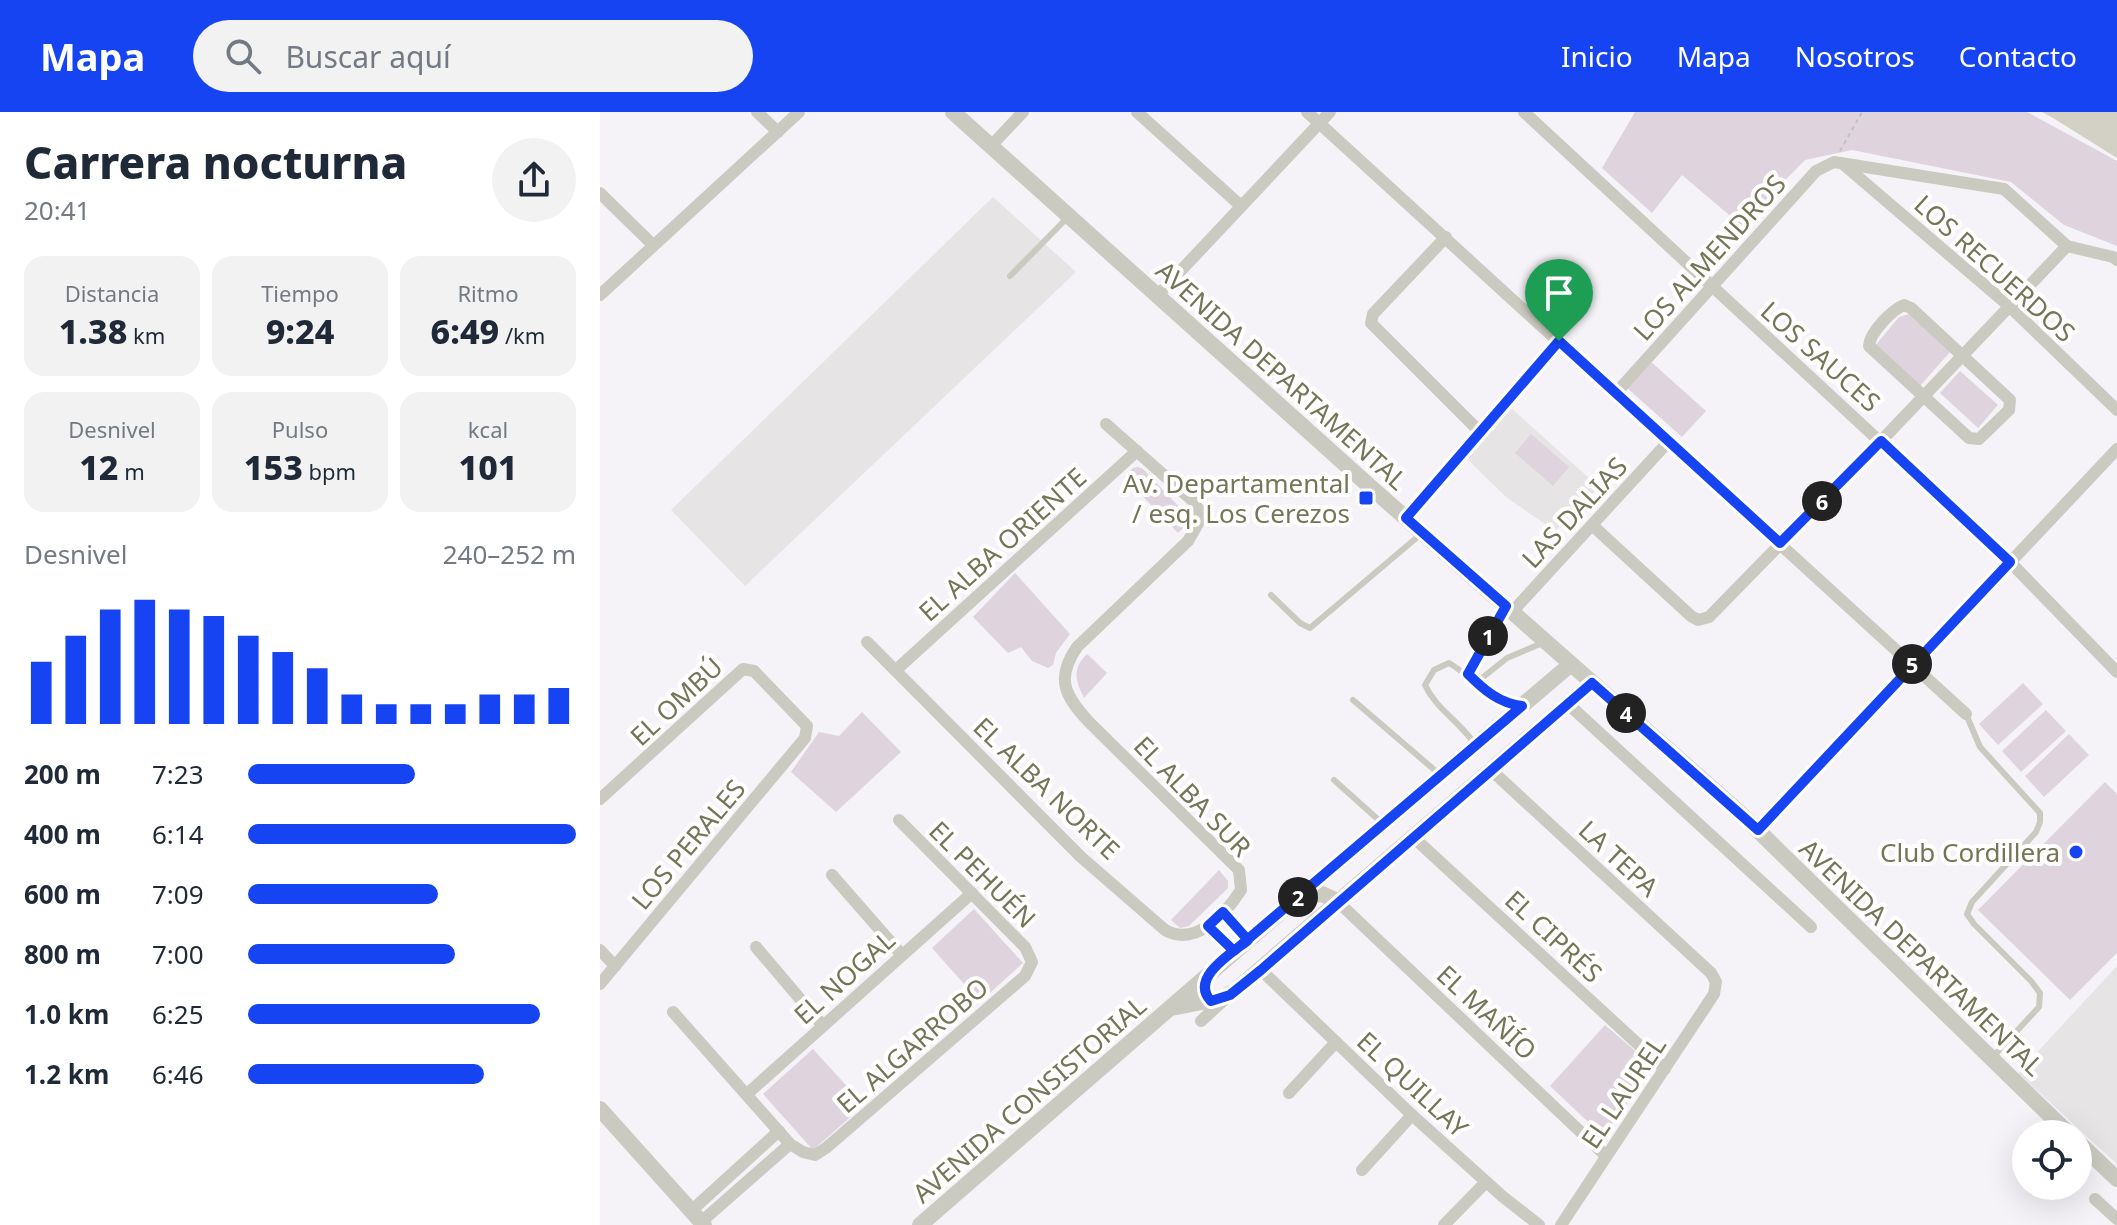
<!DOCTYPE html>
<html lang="es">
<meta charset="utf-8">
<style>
body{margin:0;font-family:"Noto Sans",sans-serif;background:#f2f2f3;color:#1f2937;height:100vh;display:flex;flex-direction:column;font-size:30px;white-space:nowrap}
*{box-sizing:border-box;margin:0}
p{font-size:26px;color:#747a83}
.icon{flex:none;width:44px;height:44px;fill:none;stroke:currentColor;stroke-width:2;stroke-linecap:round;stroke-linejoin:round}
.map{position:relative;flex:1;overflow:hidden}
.sheet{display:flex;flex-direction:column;background:#fff;width:600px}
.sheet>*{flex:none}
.controls{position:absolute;left:1412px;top:1008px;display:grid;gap:16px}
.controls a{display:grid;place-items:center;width:80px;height:80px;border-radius:50%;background:#fff;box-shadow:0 8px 32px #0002;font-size:40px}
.pin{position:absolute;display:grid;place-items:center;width:68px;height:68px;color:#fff;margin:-82px -34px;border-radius:50% 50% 50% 0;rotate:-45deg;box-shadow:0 0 8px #0007}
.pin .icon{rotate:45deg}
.km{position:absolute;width:40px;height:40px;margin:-20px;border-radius:50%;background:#222;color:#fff;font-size:22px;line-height:40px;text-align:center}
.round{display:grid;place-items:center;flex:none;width:84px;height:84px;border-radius:42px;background:#f2f2f3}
.head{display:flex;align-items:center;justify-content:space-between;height:136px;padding:0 24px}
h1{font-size:44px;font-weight:800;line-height:60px}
.metrics{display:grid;grid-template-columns:repeat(3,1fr);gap:12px;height:136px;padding:8px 24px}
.metrics div{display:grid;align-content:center;border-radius:20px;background:#f2f2f3;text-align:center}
.metrics b{font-size:34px;font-weight:800}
.metrics small{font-size:22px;font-weight:400}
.metrics p{font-size:22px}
.chart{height:224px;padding:16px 24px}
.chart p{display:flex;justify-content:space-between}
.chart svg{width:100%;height:144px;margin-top:8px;stroke:#1744f3;stroke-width:6}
ul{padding:0 24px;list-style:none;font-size:26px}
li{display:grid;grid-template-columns:128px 96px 1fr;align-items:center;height:60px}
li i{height:20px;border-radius:10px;background:#1744f3}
header{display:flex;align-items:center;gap:48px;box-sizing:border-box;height:112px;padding:0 40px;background:#1744f3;color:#fff}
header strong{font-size:38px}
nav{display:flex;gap:44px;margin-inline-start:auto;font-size:28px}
.search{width:560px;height:72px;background:#f2f2f3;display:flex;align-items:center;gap:20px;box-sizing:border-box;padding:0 28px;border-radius:44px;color:#747a83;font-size:30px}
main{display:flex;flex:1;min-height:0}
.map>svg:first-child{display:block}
.built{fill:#e6e4e4}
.green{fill:#dfd4dd}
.water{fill:#d3d1c6}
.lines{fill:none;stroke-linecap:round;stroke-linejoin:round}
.path{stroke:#c1c1bb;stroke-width:2;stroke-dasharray:4 4;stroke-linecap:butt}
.service{stroke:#cacac1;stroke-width:6}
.minor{stroke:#cacac1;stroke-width:12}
.tertiary{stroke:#cacac1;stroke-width:16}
.route-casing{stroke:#fff;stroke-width:16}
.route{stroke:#1744f3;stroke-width:10}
.poi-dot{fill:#1744f3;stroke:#fff;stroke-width:3}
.labels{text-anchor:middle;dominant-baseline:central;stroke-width:8;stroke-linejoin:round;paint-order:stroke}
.street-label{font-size:26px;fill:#757557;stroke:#fff}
.poi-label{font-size:26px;fill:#757557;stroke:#fff;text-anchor:end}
</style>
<header>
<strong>Mapa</strong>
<div class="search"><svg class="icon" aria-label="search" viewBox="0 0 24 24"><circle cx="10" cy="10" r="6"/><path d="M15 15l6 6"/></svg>Buscar aquí</div>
<nav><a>Inicio</a><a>Mapa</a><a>Nosotros</a><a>Contacto</a></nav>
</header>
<main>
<section class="sheet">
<div class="head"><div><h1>Carrera nocturna</h1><p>20:41</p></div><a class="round"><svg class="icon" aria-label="share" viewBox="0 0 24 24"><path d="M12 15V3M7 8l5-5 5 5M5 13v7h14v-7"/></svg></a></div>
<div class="metrics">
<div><p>Distancia</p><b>1.38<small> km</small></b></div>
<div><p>Tiempo</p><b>9:24</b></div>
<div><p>Ritmo</p><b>6:49<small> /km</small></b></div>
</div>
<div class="metrics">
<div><p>Desnivel</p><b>12<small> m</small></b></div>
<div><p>Pulso</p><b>153<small> bpm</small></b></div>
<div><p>kcal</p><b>101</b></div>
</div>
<div class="chart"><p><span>Desnivel</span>240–252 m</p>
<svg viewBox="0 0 160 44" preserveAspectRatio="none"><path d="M5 44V25M15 44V17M25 44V9M35 44V6M45 44V9M55 44V11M65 44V17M75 44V22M85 44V27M95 44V35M105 44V38M115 44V38M125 44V38M135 44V35M145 44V35M155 44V33"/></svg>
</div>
<ul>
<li><b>200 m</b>7:23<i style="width:51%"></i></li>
<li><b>400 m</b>6:14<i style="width:100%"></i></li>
<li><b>600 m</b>7:09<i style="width:58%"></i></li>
<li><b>800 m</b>7:00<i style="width:63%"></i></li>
<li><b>1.0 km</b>6:25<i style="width:89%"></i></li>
<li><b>1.2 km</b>6:46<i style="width:72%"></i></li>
</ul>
</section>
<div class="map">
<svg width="1517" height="1113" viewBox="0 0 1517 1113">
<rect width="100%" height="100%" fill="#f5f3f7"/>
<g class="built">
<path d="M 393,85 L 476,160 L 145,474 L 71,398 Z"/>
<path d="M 911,296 L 999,375 L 955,419 L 906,385 L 866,346 Z"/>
<path d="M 1517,854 L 1517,1052 L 1418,961 Z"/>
</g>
<g class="green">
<path d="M 1035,0 L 1427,0 L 1517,49 L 1517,134 L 1464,113 L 1411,70 L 1252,38 L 1205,48 L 1141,113 L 1082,63 L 1052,101 L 1002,56 Z"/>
<path d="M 1309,202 L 1350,240 L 1319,275 L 1274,235 L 1299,205 Z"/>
<path d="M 1049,248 L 1106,299 L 1082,325 L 1026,275 Z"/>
<path d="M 1360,259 L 1398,293 L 1378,316 L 1340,281 Z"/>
<path d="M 931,322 L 969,355 L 953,374 L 915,341 Z"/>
<path d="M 538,355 L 543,357 L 586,402 L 586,413 L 578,421 L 524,365 L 533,356 Z"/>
<path d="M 415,461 L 470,522 L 456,541 L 453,553 L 448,556 L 432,549 L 421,535 L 408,541 L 373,505 Z"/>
<path d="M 487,542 L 507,561 L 484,586 C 475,568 472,557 487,542 Z"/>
<path d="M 1423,571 L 1443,592 L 1398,633 L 1379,612 Z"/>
<path d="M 1446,598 L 1466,619 L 1421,660 L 1402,639 Z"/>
<path d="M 262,600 L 301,640 L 236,700 L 191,660 L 219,620 L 239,624 Z"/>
<path d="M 1469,622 L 1489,643 L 1444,685 L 1425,664 Z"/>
<path d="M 1505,670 L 1517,682 L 1517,841 L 1470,888 L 1378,798 Z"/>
<path d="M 619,758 L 628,769 L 628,776 L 589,814 L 580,816 L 571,808 Z"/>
<path d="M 374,797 L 423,851 L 380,890 L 332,836 Z"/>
<path d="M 1005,913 L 1054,955 L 1003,1024 L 950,974 Z"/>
<path d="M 213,937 L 264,993 L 213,1038 L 163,982 Z"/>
</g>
<path class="water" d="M 1442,0 L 1517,0 L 1517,46 L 1453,6 Z"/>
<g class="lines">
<path class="path" d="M 1240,39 L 1262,0"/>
<g class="service">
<path d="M 410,164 L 468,105"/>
<path d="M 671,483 L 700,511 L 710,516 L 821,422"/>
<path d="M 868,562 L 905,495"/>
<path d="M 877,570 L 907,546 L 945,530"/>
<path d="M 753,588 L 838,661"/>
<path d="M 1366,602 L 1380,635 L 1440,701 L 1440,710 L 1436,720 L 1372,790 L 1367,802 L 1374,812 L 1431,869 L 1440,881 L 1439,895 L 1392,946"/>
<path d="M 874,631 C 859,609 836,597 825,573 L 834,558 L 849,551 C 872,564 891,589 918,594"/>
<path d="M 734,668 L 782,711"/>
</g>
<g class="minor">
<path d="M 157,0 L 178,20"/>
<path d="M 537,0 L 641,94"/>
<path d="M 707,0 L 1366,602"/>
<path d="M 924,0 L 1410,450 L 1517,560"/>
<path d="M 391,34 L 423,0"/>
<path d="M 1243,52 L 1409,194 L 1517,298"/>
<path d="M 0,81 L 53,133"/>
<path d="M 846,125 L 773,202 L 771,211 L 880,320"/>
<path d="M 0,183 L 199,0"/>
<path d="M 557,184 L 730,0"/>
<path d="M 1304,193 L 1311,196 L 1410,288 L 1409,298 L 1379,327 L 1369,326 L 1269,234 C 1270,220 1292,198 1304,193 Z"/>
<path d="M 1016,281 L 1216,59 L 1234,50 L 1404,77 L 1467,134 L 1513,145 L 1517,148"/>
<path d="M 806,406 L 959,229"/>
<path d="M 992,413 L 1091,504 L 1098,508 L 1109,505 L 1281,329 L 1467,134"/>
<path d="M 912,500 L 1069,329"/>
<path d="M 267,530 L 481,745 L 565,818 C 595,835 625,803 641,778 L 639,758 L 489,610 C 465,584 455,567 477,535 L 588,429 L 600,408 L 599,398 L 593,389 L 506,312"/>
<path d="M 296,558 L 537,339"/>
<path d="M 967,591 L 1211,815"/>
<path d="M 890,657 L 1111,861 L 1116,870 L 1114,882 L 961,1113"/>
<path d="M 0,687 L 143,557 L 154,559 L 207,614 L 205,626 L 0,872"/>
<path d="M 1158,718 L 1517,337"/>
<path d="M 812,724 L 1065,957"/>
<path d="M 232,763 L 302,843"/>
<path d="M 737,789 L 1006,1044"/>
<path d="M 623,800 L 648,828"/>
<path d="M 608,814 L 634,839"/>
<path d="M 156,835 L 223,914"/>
<path d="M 0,838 L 15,854"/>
<path d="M 661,858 L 812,1003 L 902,1084 L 939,1113"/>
<path d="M 73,900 L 190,1032 L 203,1040 L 215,1043 L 226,1036 L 425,864 L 432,850 L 425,835 L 299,708"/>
<path d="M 601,909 L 625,887"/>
<path d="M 689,981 L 736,930"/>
<path d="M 147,982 L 372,781"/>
<path d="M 762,1058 L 812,1003"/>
<path d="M 1495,1087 L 1517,1107"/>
<path d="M 91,1099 L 179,1019"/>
<path d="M 101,1110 L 190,1032"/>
<path d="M 844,1113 L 886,1070"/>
</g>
<g class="tertiary">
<path d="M 353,0 L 766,371 L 1140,701 L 1469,1022"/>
<path d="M 699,784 L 722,782 L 737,789"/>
<path d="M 571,896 L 623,886 L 636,878 L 992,571"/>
<path d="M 0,997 L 104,1113"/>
<path d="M 1478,1030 L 1517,1067"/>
<path d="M 320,1113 L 699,784 L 971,552"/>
</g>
</g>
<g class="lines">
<defs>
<path id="route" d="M 959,229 L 806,406 L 906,494 L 868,562 C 884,578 899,591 922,594 L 634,839 L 608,814 L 623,800 L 648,828 C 632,841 589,866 611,889 L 630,883 L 661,858 L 992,571 L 1158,718 L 1410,450 L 1281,329 L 1180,431 L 959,229"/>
</defs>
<use href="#route" class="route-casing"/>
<use href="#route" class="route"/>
</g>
<g class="poi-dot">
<rect x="758" y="378" width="16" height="16" rx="4"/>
<circle cx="1476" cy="740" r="8"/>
</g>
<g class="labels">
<g class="street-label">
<text transform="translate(1109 145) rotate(-48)">LOS ALMENDROS</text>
<text transform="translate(1395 156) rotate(42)">LOS RECUERDOS</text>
<text transform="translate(1221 244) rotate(42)">LOS SAUCES</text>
<text transform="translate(682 263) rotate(42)">AVENIDA DEPARTAMENTAL</text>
<text transform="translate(974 400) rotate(-47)">LAS DALIAS</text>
<text transform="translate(402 432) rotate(-42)">EL ALBA ORIENTE</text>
<text transform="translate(76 589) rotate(-43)">EL OMBÚ</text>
<text transform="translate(447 676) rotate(44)">EL ALBA NORTE</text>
<text transform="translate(593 684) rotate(46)">EL ALBA SUR</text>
<text transform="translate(88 732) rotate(-50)">LOS PERALES</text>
<text transform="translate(1019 746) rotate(43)">LA TEPA</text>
<text transform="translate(383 762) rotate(45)">EL PEHUÉN</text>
<text transform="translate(954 824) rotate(43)">EL CIPRÉS</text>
<text transform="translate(1322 845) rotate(44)">AVENIDA DEPARTAMENTAL</text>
<text transform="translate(244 865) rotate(-42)">EL NOGAL</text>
<text transform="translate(887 900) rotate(43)">EL MAÑÍO</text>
<text transform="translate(312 933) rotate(-41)">EL ALGARROBO</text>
<text transform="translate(813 972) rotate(43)">EL QUILLAY</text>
<text transform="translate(1023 980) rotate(-56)">EL LAUREL</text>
<text transform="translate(429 987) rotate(-41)">AVENIDA CONSISTORIAL</text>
</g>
<g class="poi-label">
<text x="750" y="371">Av. Departamental<tspan x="750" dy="30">/ esq. Los Cerezos</tspan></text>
<text x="1460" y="740">Club Cordillera</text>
</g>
</g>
</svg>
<div class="controls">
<a><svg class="icon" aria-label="locate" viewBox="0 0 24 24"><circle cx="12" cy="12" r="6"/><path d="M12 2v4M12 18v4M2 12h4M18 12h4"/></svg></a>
</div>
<div class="pin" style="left:959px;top:229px;background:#1e9e55"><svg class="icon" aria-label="arrive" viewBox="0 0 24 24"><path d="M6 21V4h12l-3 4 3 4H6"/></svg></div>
<b class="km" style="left:888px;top:524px">1</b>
<b class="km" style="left:698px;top:785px">2</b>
<b class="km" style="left:1026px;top:601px">4</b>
<b class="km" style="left:1312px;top:552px">5</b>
<b class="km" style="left:1222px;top:389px">6</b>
</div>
</main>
